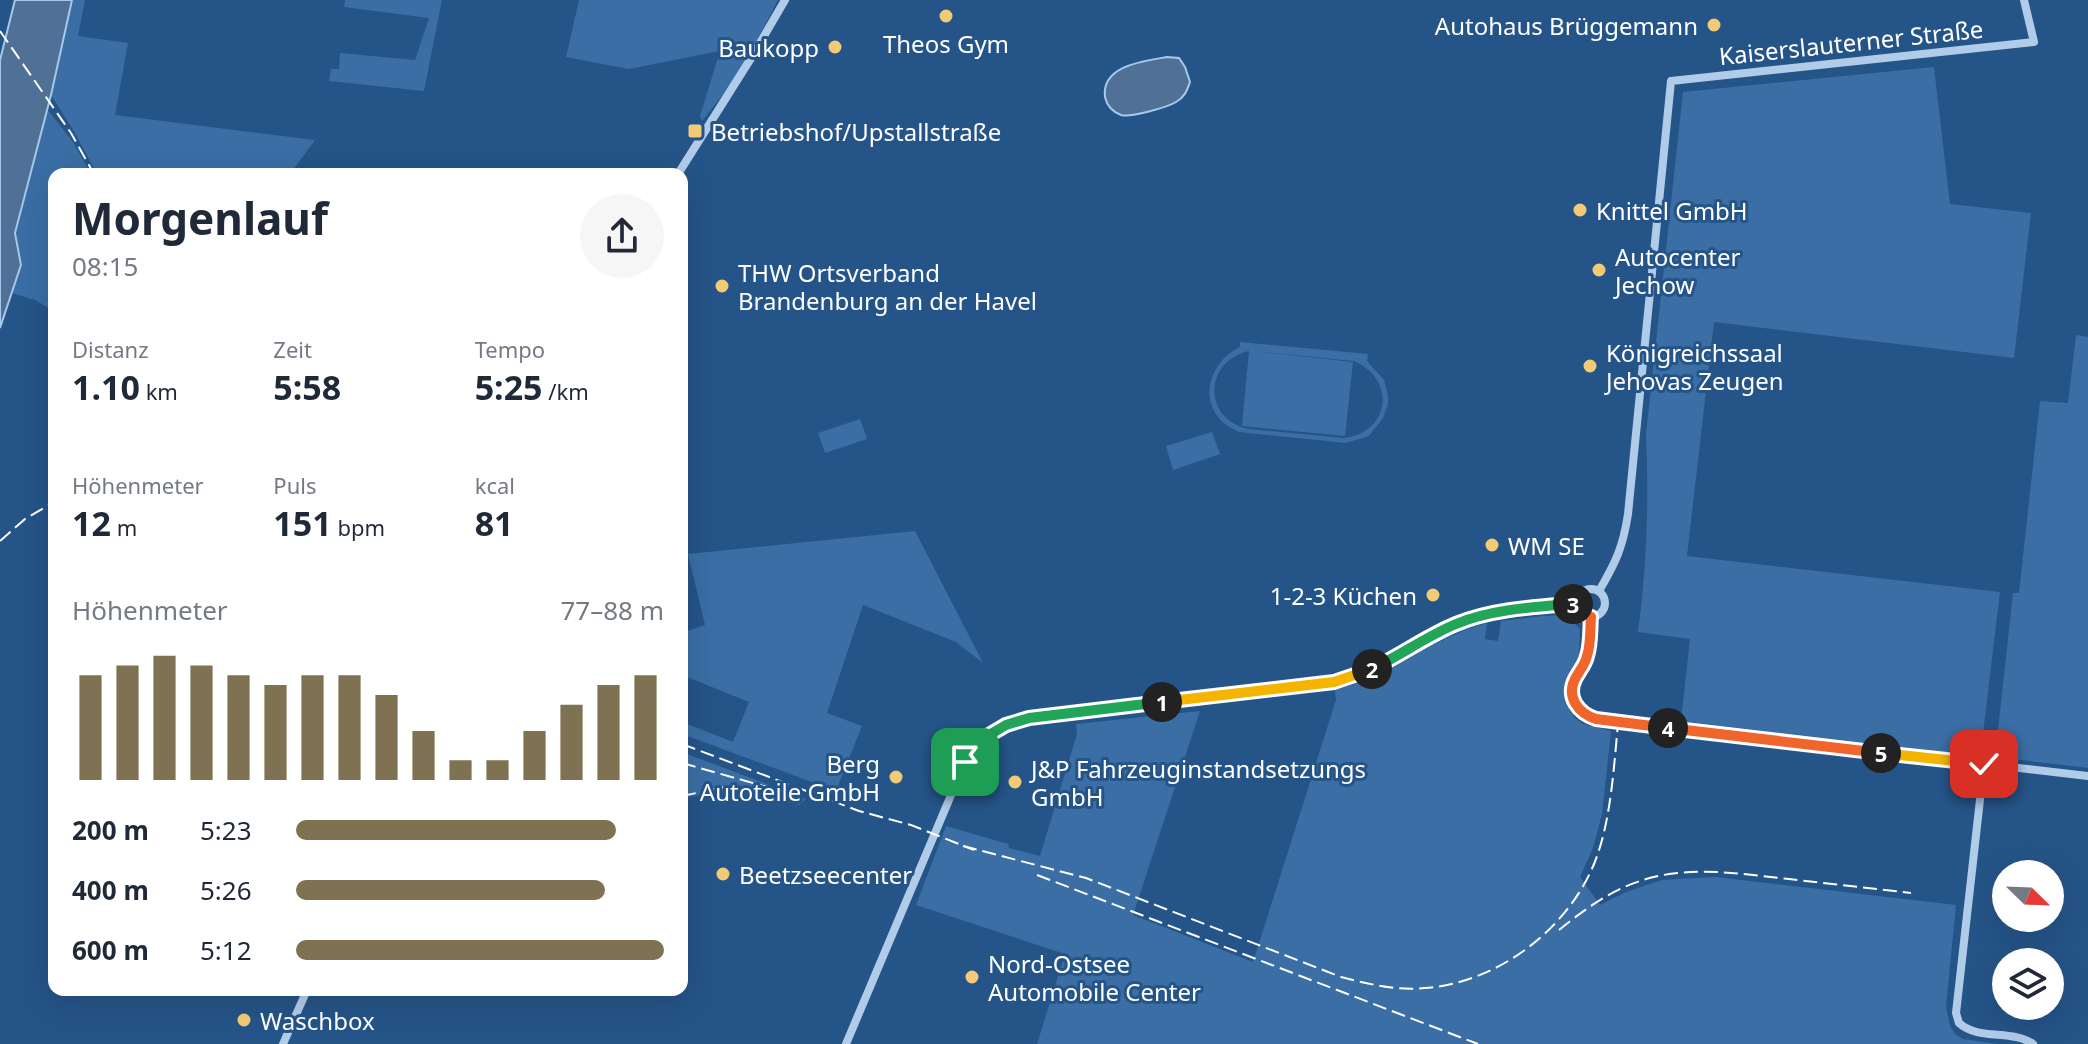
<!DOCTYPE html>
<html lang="de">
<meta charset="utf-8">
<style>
body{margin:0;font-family:"Noto Sans",sans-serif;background:#f6f6f7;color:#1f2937;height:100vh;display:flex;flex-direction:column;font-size:30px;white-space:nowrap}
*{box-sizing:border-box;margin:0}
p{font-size:26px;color:#747a83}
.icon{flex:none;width:44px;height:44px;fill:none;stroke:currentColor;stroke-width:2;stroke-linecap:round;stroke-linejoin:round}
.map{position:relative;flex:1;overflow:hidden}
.details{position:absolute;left:48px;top:168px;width:640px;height:828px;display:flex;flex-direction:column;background:#fff;border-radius:16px;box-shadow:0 8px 32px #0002}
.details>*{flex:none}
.needle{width:52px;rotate:113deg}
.buttons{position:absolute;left:1992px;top:860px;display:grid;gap:16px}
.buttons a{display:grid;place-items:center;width:72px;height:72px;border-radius:50%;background:#fff;box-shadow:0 8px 32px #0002;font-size:40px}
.pin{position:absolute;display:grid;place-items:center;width:68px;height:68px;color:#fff;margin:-34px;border-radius:16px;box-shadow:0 4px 12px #0006}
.km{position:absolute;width:40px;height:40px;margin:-20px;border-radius:50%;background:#222;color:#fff;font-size:22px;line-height:40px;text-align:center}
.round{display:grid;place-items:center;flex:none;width:84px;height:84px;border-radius:42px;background:#f6f6f7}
.summary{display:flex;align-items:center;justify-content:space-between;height:136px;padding:0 24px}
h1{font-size:44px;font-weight:700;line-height:60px}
.stats{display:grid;grid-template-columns:repeat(3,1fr);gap:12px;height:136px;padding:8px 24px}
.stats div{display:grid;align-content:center}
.stats b{font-size:34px;font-weight:700}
.stats small{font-size:22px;font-weight:400}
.stats p{font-size:22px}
.chart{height:224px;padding:16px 24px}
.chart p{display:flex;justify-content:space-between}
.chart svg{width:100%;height:144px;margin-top:8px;stroke:#7e7253;stroke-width:6}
ul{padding:0 24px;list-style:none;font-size:26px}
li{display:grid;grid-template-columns:128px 96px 1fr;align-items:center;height:60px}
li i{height:20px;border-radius:10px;background:#7e7253}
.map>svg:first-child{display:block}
.green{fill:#3a6ea5;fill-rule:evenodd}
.water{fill:#507095;stroke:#a6c8ea;stroke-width:2}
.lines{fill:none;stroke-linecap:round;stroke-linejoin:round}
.tertiary{stroke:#b1cce9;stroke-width:8}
.rail{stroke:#fff;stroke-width:2;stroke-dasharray:14 6;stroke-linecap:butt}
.split-1-casing{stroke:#fff;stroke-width:16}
.split-2-casing{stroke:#fff;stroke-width:16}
.split-3-casing{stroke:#fff;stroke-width:16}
.split-4-casing{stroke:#fff;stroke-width:16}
.split-5-casing{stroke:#fff;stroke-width:16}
.split-6-casing{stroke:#fff;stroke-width:16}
.split-1{stroke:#22a559;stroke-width:10}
.split-2{stroke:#f5b400;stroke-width:10}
.split-3{stroke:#22a559;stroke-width:10}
.split-4{stroke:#f0652b;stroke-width:10}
.split-5{stroke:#f0652b;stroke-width:10}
.split-6{stroke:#f5b400;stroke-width:10}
.poi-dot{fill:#f3cb76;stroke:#255488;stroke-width:3}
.labels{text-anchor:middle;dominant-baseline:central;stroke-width:6;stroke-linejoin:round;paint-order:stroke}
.poi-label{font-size:24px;fill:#fff;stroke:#255488;text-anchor:start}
.street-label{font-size:24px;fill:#fff;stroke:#255488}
</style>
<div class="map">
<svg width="2088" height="1044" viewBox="0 0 2088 1044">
<rect width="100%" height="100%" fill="#255488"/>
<g class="green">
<path d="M 72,0 L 85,0 L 78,36 L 128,43 L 115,115 L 315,140 L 290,174 L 97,174 L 72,128 L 51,95 Z"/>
<path d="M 345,0 L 442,0 L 424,91 L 329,81 L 331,69 L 339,69 L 340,53 L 415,60 L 429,18 L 344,7 Z"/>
<path d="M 579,0 L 778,0 L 752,50 L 745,49 L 742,54 L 747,57 L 725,92 L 702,121 L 700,116 L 720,51 L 629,69 L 566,57 Z"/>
<path d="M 1934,67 L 1950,204 L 2031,213 L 2014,358 L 1714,322 L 1687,556 L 2000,592 L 1981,750 L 1971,748 L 1970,755 L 1681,721 L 1690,639 L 1638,632 C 1647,566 1649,500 1646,434 L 1683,92 Z"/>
<path d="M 47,109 L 73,142 L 91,174 L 54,174 L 54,311 L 35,300 L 12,293 L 22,265 L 16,233 Z"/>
<path d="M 2076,335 L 2088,337 L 2088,768 L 1995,757 L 2013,593 L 2019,593 L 2040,401 L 2068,403 Z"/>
<path d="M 1240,342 L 1368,354 L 1367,361 L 1384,380 L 1388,395 L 1388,404 L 1383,418 L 1369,436 L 1346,443 L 1239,432 C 1231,428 1223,424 1218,417 C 1199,392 1214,359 1240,347 ZM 1252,351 L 1354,361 C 1396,379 1391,432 1344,438 L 1248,429 C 1202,419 1204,361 1249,351 L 1242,426 L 1345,436 L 1353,362 Z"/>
<path d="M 860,419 L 867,439 L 825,453 L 818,433 Z"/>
<path d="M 1212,432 L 1220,454 L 1173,470 L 1166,446 Z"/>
<path d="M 915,531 L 983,663 L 956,642 L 863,605 L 827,713 L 862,726 L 836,791 L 682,734 L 682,722 L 733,742 L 749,702 L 682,675 L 682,633 L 705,625 L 688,554 Z"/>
<path d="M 1565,615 L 1580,629 L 1579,655 L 1565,684 L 1565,700 L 1574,717 L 1583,724 L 1611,731 L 1602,814 L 1593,848 L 1580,877 L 1600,905 L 1626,892 L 1662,880 L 1715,877 L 1956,905 L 1946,1007 L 1950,1026 L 1956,1035 L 1963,1039 L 1997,1044 L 1037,1044 L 1065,954 L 916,905 L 946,826 L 1008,844 L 1009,848 L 1040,856 L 1077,734 L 1076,724 L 1200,711 L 1133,915 L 1253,962 L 1336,700 L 1335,690 C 1392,675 1431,638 1487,623 L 1485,639 L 1498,641 L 1501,621 L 1542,616 Z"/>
<path d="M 682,752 L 806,799 L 799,805 L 751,793 L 718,792 L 682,798 Z"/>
</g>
<g class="water">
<path d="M 15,0 L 72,0 L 51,95 L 15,233 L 21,265 L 0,328 L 0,60 Z"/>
<path d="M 1167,57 L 1179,58 L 1185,67 L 1190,82 C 1187,90 1185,97 1176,102 C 1168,107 1130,118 1121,115 C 1113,112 1107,106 1105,97 C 1101,65 1145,61 1167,57 Z"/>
</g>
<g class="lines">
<g class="tertiary">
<path d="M 678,174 L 753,55 L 785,0"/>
<circle cx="1591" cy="603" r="14"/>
<path d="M 1599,591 C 1616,562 1623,547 1628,514 L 1671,81 L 2034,42 L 2024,0"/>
<path d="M 1591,617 C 1590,629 1590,643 1588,655 C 1585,665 1577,673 1574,683 C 1564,717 1601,720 1623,723 L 1984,764 L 1956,1013 L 1959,1023 C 1979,1041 2012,1029 2033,1044"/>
<path d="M 1984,764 L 2088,776"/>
<path d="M 283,1044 L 307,990"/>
<path d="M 846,1044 L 965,762 C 983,735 998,727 1029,718 L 1334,682 C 1379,670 1414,642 1456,624 C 1489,610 1541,606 1577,604"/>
</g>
<g class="rail">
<path d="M 0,31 L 71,133 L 94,174"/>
<path d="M 0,541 L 25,519 L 54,502"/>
<path d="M 682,744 L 859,811 L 911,825 L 974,850"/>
<path d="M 682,763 L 774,789"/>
<path d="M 682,796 L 725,787 L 743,788"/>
<path d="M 963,846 L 1086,878 L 1341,977 C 1368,984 1397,991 1425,988 C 1497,983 1567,930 1594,864 C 1612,820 1614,761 1619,714"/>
<path d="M 1037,875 L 1478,1044"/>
<path d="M 1559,930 C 1585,909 1611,890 1643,880 C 1691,865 1740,874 1789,879 C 1829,884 1870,888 1911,893"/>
</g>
</g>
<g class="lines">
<defs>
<path id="split-1" d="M 965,762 L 984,738 L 1006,725 L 1029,718 L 1162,702"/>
<path id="split-2" d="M 1162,702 L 1334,682 L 1372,669"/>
<path id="split-3" d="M 1372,669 C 1401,655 1427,636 1456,624 C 1491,609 1535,607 1573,604"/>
<path id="split-4" d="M 1573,604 L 1577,604 L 1581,613 L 1591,617 C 1590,630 1591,644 1587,656 C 1585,665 1579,671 1575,679 C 1566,697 1578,713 1596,719 L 1668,728"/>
<path id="split-5" d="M 1668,728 L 1881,753"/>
<path id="split-6" d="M 1881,753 L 1984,764"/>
</defs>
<use href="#split-1" class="split-1-casing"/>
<use href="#split-2" class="split-2-casing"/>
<use href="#split-3" class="split-3-casing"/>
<use href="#split-4" class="split-4-casing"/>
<use href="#split-5" class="split-5-casing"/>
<use href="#split-6" class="split-6-casing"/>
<use href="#split-1" class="split-1"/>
<use href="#split-2" class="split-2"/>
<use href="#split-3" class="split-3"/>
<use href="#split-4" class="split-4"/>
<use href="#split-5" class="split-5"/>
<use href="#split-6" class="split-6"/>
</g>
<g class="poi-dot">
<circle cx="946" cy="16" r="8"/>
<circle cx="1714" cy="25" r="8"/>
<circle cx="835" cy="47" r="8"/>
<rect x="687" y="123" width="16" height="16" rx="4"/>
<circle cx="1580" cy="210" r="8"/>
<circle cx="1599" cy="270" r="8"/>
<circle cx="722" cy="286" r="8"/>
<circle cx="1590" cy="366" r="8"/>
<circle cx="1492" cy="545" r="8"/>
<circle cx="1433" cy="595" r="8"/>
<circle cx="896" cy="777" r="8"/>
<circle cx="1015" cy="782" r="8"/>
<circle cx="723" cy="874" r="8"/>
<circle cx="972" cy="977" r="8"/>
<circle cx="244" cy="1020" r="8"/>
</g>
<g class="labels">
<g class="poi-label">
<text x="1698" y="25" text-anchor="end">Autohaus Brüggemann</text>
<text x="946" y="43" text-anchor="middle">Theos Gym</text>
<text x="819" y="47" text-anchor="end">Baukopp</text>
<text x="711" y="131">Betriebshof/Upstallstraße</text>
<text x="1596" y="210">Knittel GmbH</text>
<text x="1615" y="256">Autocenter<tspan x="1615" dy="28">Jechow</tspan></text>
<text x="738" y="272">THW Ortsverband<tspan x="738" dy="28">Brandenburg an der Havel</tspan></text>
<text x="1606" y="352">Königreichssaal<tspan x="1606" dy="28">Jehovas Zeugen</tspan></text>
<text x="1508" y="545">WM SE</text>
<text x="1417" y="595" text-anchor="end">1-2-3 Küchen</text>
<text x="880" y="763" text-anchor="end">Berg<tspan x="880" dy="28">Autoteile GmbH</tspan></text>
<text x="1031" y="768">J&amp;P Fahrzeuginstandsetzungs<tspan x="1031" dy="28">GmbH</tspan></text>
<text x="739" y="874">Beetzseecenter</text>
<text x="988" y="963">Nord-Ostsee<tspan x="988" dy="28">Automobile Center</tspan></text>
<text x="260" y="1020">Waschbox</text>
</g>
<g class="street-label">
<text transform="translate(1851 42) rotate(-6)">Kaiserslauterner Straße</text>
</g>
</g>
</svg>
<div class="buttons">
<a><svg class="needle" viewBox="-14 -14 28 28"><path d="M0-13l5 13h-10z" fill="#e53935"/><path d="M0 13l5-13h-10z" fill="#747a83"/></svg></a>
<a><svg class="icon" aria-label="layers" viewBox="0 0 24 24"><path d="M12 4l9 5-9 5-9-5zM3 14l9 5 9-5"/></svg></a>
</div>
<div class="pin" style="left:965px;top:762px;background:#1e9e55"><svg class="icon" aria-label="arrive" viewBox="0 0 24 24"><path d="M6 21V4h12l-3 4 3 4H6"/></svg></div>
<div class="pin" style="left:1984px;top:764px;background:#d93025"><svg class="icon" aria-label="check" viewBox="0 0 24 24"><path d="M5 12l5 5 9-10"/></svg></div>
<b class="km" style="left:1162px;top:702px">1</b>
<b class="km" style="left:1372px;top:669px">2</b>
<b class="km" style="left:1573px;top:604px">3</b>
<b class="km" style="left:1668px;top:728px">4</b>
<b class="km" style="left:1881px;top:753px">5</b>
<section class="details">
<div class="summary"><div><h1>Morgenlauf</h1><p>08:15</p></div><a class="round"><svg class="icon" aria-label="share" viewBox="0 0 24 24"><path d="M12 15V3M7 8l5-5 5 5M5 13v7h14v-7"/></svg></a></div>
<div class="stats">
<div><p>Distanz</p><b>1.10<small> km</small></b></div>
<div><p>Zeit</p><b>5:58</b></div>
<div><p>Tempo</p><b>5:25<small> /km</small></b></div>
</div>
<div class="stats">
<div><p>Höhenmeter</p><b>12<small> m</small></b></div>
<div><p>Puls</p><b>151<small> bpm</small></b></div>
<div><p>kcal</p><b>81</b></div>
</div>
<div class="chart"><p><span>Höhenmeter</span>77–88 m</p>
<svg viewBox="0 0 160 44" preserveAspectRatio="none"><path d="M5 44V12M15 44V9M25 44V6M35 44V9M45 44V12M55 44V15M65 44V12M75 44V12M85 44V18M95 44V29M105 44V38M115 44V38M125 44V29M135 44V21M145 44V15M155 44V12"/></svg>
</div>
<ul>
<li><b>200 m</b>5:23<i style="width:87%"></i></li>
<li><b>400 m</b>5:26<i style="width:84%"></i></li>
<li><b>600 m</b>5:12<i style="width:100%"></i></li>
</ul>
</section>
</div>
